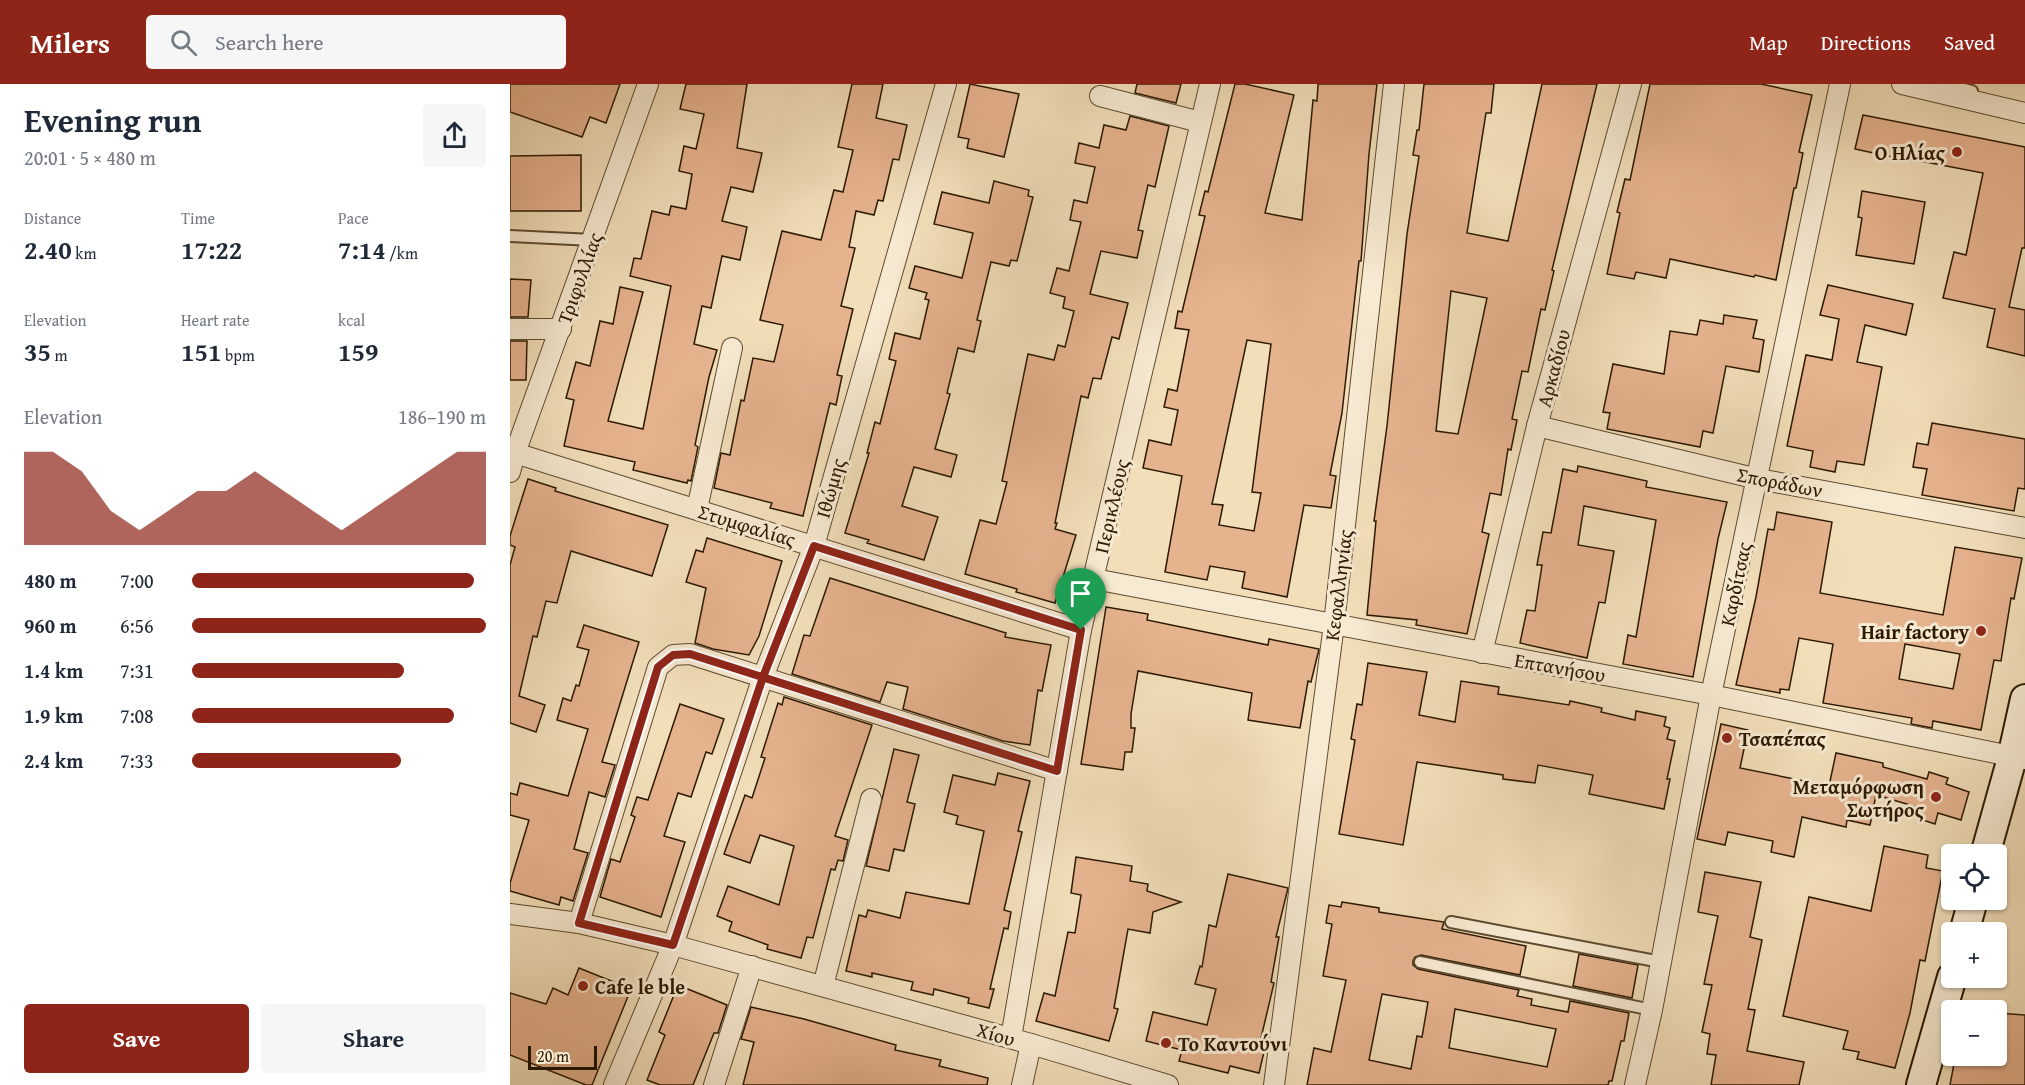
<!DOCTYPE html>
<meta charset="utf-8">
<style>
body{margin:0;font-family:"Gentium Book Plus",serif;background:#f6f6f7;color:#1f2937;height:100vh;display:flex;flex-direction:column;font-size:22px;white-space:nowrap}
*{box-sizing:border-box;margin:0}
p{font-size:20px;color:#747a83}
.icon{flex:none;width:33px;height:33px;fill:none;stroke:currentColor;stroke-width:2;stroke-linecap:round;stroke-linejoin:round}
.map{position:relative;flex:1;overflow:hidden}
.panel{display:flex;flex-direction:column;background:#fff;width:510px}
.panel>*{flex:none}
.buttons{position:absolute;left:1431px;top:760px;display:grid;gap:12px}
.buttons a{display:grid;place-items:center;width:66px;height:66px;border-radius:6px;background:#fff;box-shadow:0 2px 4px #0004;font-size:30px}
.scale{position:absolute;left:18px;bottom:15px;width:69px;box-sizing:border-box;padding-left:6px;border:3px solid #2c1901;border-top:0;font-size:16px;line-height:21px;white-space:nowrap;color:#2c1901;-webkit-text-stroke:4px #f7ead2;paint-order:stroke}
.pin{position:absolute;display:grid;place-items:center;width:51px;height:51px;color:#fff;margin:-62px -26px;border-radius:50% 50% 50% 0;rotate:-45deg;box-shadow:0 0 6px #0007}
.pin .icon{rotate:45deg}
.round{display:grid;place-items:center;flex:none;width:63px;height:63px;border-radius:6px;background:#f6f6f7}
.overview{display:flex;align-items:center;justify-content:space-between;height:102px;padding:0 24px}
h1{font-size:33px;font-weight:700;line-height:45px}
.stats{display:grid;grid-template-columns:repeat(3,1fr);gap:9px;height:102px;padding:6px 24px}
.stats div{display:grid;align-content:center}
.stats b{font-size:26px;font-weight:700}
.stats small{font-size:16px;font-weight:400}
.stats p{font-size:16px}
.chart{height:168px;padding:12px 24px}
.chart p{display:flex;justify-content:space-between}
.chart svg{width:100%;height:108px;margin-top:6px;fill:#8f2418;opacity:.7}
.action{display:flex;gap:12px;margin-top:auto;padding:12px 24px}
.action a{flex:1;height:69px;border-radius:6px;background:#8f2418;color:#fff;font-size:24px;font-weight:700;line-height:69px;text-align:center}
.action a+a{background:#f6f6f7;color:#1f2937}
ul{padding:0 24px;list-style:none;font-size:20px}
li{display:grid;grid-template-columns:96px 72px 1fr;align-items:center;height:45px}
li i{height:15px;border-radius:8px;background:#8f2418}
header{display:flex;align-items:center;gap:36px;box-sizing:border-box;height:84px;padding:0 30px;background:#8f2418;color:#fff}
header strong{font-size:28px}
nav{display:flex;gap:33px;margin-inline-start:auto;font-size:21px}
.search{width:420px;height:54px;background:#f6f6f7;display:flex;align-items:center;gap:15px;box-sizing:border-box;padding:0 21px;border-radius:6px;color:#747a83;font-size:22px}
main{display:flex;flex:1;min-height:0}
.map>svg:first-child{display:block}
.building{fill:#e6b38f;stroke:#2c1901;stroke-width:1.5;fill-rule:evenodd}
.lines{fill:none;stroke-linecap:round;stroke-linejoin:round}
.lane-casing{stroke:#5e4a2f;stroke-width:14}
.street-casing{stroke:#5e4a2f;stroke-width:22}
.secondary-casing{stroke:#2c1901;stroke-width:32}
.lane{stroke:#f7ead2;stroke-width:10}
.street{stroke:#f7ead2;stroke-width:20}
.secondary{stroke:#f7ead2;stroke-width:28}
.route-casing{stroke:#fff;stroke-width:12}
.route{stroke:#8f2418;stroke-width:8}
.poi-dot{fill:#8f2418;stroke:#f7ead2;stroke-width:2}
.labels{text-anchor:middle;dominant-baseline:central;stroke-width:6;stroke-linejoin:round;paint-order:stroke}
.poi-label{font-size:20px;font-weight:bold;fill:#2c1901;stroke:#f7ead2;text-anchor:end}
.street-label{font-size:20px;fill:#2c1901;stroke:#f7ead2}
</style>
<header>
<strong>Milers</strong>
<div class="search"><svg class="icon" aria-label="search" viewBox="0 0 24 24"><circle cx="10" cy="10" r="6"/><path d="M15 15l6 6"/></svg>Search here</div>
<nav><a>Map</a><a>Directions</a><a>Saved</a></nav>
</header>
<main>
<section class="panel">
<div class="overview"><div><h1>Evening run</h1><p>20:01 · 5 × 480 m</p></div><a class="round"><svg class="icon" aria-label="share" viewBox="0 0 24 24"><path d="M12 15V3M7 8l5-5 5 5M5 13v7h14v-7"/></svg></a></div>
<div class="stats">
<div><p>Distance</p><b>2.40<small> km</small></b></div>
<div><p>Time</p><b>17:22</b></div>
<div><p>Pace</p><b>7:14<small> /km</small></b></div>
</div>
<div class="stats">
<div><p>Elevation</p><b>35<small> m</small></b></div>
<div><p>Heart rate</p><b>151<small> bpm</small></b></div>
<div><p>kcal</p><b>159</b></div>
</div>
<div class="chart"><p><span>Elevation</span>186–190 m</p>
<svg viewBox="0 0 160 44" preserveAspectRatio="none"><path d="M0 44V6L10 6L20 14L30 30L40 38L50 30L60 22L70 22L80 14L90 22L100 30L110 38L120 30L130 22L140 14L150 6L160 6V44z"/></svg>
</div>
<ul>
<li><b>480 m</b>7:00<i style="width:96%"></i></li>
<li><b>960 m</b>6:56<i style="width:100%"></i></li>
<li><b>1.4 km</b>7:31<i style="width:72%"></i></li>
<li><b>1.9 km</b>7:08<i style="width:89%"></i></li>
<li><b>2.4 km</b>7:33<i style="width:71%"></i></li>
</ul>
<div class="action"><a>Save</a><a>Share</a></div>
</section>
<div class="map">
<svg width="1515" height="1001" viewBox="0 0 1515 1001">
<rect width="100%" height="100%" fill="#f2dfba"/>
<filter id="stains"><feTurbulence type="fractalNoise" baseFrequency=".00333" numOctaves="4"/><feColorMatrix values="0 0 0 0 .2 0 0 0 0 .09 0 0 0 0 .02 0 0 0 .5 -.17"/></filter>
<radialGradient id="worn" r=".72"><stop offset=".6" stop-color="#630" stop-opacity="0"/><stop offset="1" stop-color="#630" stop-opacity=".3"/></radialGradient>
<g class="building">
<path d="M 0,0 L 110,0 L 96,39 L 80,33 L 72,53 L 0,28 Z"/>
<path d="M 176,0 L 237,0 L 227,64 L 252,69 L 243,108 L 221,103 L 212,137 L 237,143 L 230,176 L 212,172 L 201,224 L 192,222 L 184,260 L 207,266 L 199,293 L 185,361 L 188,363 L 181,397 L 178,396 L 177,399 L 123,386 L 125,378 L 54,362 L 64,316 L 56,314 L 66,278 L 80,282 L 90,237 L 103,240 L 110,203 L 133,208 L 98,337 L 133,345 L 161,202 L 120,192 L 124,174 L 131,175 L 142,127 L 159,131 L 161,122 L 176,125 L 182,90 L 169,87 L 174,62 L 186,65 L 194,30 L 170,25 Z"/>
<path d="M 342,0 L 373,0 L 366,34 L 397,41 L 389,76 L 383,75 L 373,117 L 368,116 L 364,131 L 346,127 L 339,163 L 345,164 L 331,222 L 343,225 L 327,291 L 332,292 L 326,321 L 320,319 L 293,432 L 260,424 L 262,419 L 204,404 L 211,369 L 220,371 L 231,316 L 234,317 L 243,274 L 264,278 L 273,241 L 250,236 L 272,147 L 311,156 L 324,106 L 333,108 L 343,66 L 328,63 Z"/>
<path d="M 460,0 L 509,10 L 494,73 L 457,64 L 459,55 L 448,53 Z"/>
<path d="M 627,0 L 671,0 L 666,19 L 625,9 Z"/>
<path d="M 725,0 L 735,0 L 784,11 L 755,129 L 792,136 L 803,16 L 807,17 L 808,0 L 867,0 L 859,70 L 851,177 L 849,177 L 832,329 L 820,391 L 826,392 L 821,424 L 794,421 L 777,513 L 732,504 L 735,488 L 700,482 L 697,496 L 655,488 L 672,392 L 633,384 L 639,356 L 661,361 L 668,326 L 654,323 L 658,305 L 667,307 L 679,246 L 665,244 L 668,227 L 672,228 L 695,132 L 689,131 L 695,107 L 698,108 ZM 737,256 L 761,260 L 742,408 L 751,409 L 744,447 L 709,441 L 713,421 L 702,420 Z"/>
<path d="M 914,0 L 984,0 L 981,29 L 976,29 L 957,149 L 998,157 L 1032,0 L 1087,0 L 1042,186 L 1044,187 L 1035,226 L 1031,225 L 1018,288 L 1012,287 L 1002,335 L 1007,336 L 1001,366 L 998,365 L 991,411 L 980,409 L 972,448 L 979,450 L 957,550 L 906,541 L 907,536 L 857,531 L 866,437 L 864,437 L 877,342 L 897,150 L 909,72 L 903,71 L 907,46 L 909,46 ZM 941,207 L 977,214 L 948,350 L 926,347 Z"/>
<path d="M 1140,0 L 1251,0 L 1302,11 L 1289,68 L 1293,69 L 1286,104 L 1284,104 L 1266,196 L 1245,191 L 1244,193 L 1160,175 L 1156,194 L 1126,188 L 1124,195 L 1097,190 L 1110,129 L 1107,128 L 1115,95 L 1120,96 Z"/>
<path d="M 1353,31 L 1515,63 L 1515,164 L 1512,164 L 1499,223 L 1515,226 L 1515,272 L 1477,263 L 1485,225 L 1433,214 L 1444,168 L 1456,171 L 1473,89 L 1405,76 L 1405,78 L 1345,65 Z"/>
<path d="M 620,32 L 659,42 L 645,103 L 638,101 L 628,146 L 633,147 L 627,174 L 591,167 L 580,210 L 618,219 L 609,255 L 602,253 L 591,295 L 583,294 L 578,314 L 571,312 L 545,439 L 547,439 L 545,445 L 566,451 L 545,519 L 506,508 L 507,505 L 455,490 L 470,436 L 486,440 L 497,398 L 492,397 L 518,270 L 544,276 L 548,261 L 555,263 L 564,227 L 553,224 L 555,213 L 540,209 L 547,184 L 559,187 L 571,138 L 560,136 L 564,116 L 577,119 L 585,83 L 565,79 L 569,59 L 589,64 L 594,41 L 616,46 Z"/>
<path d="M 71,71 L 71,127 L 0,127 L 0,72 Z"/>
<path d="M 484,97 L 519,106 L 518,112 L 523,113 L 507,177 L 501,176 L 499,182 L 481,178 L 467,236 L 471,237 L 464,268 L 448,264 L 437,309 L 440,310 L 425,365 L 447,371 L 441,393 L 404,383 L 392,422 L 428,433 L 414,476 L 357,459 L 359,456 L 335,449 L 359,369 L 357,369 L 365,338 L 370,340 L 386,277 L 379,275 L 385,249 L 410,255 L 419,216 L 415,215 L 417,209 L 399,204 L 405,182 L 452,194 L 463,149 L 424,140 L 432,108 L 479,119 Z"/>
<path d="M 1352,107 L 1415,118 L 1404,180 L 1346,171 L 1352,134 L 1348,133 Z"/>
<path d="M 0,195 L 21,196 L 18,233 L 0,233 Z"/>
<path d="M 1318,201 L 1403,220 L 1396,251 L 1355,241 L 1347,278 L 1372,283 L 1354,381 L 1327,377 L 1325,388 L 1300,383 L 1303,367 L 1277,362 L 1296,271 L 1322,276 L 1329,235 L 1310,231 Z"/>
<path d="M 1214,231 L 1247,236 L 1243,254 L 1254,256 L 1249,288 L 1216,282 L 1203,349 L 1193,347 L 1190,363 L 1097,345 L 1100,329 L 1093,328 L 1103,280 L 1154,290 L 1160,247 L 1187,251 L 1190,236 L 1213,240 Z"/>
<path d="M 0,257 L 17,257 L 16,296 L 0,296 Z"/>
<path d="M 1422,339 L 1515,355 L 1515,405 L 1508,404 L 1504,427 L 1412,411 L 1417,385 L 1403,383 L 1407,359 L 1418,361 Z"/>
<path d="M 1068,382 L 1137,397 L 1136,403 L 1217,418 L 1208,455 L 1183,593 L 1113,580 L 1118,551 L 1126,553 L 1146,436 L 1074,422 L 1068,461 L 1104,467 L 1095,519 L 1089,518 L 1077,574 L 1010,559 L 1017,526 L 1025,527 L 1032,481 L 1027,481 L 1033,448 L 1041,449 L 1053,385 L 1067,388 Z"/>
<path d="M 18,395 L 46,404 L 45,407 L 158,441 L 142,492 L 61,467 L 47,519 L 36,517 L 27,553 L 23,552 L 9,612 L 35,621 L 26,648 L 0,639 L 0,481 L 5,463 L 0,461 L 0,452 Z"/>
<path d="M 1267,428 L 1322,438 L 1310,509 L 1433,531 L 1445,463 L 1512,474 L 1504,515 L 1501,514 L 1491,577 L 1484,576 L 1471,646 L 1423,637 L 1422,644 L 1401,640 L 1402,634 L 1313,619 L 1323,560 L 1289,554 L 1279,606 L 1270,605 L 1270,609 L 1226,601 L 1246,513 L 1258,445 L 1264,446 ZM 1395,560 L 1450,570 L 1443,605 L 1389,595 Z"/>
<path d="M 197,454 L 272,477 L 249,552 L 239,571 L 203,565 L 185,559 L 196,504 L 176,498 L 186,466 L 193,468 Z"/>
<path d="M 320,494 L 496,549 L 495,553 L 541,561 L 532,607 L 528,606 L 520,661 L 493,657 L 393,625 L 398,603 L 377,598 L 370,618 L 282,590 L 294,551 L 300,552 Z"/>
<path d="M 596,523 L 638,530 L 637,536 L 758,561 L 759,555 L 809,565 L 801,598 L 798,597 L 790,644 L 738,636 L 742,609 L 628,587 L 621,630 L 621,644 L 625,644 L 622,668 L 615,668 L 613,686 L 571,680 Z"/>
<path d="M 74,541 L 129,558 L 92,678 L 105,681 L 95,713 L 79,708 L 64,765 L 78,769 L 63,817 L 51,813 L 49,821 L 0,807 L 0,799 L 19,736 L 0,731 L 0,709 L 7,711 L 10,699 L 58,712 L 78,645 L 47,636 L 53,614 L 61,617 L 66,601 L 69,602 L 79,566 L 67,563 Z"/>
<path d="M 858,579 L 917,588 L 909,631 L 945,638 L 951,597 L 989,603 L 988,610 L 1059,621 L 1060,617 L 1092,624 L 1091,628 L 1125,636 L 1126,627 L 1156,633 L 1154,642 L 1160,644 L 1157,655 L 1165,657 L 1157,695 L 1160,695 L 1154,725 L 1079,710 L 1083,691 L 1028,681 L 1025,699 L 993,695 L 993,691 L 907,678 L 893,761 L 829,750 L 845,656 L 841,655 L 847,620 L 852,621 Z"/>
<path d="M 274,613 L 362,641 L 325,752 L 338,756 L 333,777 L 328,776 L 325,786 L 321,785 L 303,854 L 297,853 L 291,874 L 257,865 L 258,861 L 219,847 L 222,838 L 207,832 L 218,802 L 269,821 L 284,762 L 250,751 L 240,779 L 214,770 L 235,711 L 242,714 L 255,674 L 251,673 L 268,619 L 272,621 Z"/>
<path d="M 170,620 L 214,635 L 202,670 L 196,668 L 181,713 L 168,709 L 154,752 L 175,758 L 151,833 L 90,813 L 101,775 L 110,778 L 125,733 L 121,731 L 127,713 L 138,716 Z"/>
<path d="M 1211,640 L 1238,646 L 1230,684 L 1319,702 L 1326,669 L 1373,679 L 1373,683 L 1417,695 L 1419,688 L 1438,694 L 1436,700 L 1459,708 L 1451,736 L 1428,729 L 1425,740 L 1404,733 L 1407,723 L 1366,711 L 1360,741 L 1337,736 L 1336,743 L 1292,733 L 1284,773 L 1261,768 L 1263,757 L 1218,748 L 1215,761 L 1187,755 Z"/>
<path d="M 384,665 L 409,671 L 397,718 L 405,720 L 394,767 L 384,765 L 379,787 L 356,782 Z"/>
<path d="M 488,689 L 520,697 L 508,747 L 512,748 L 494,826 L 501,828 L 498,845 L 494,844 L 480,905 L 484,905 L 479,924 L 458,919 L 459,914 L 424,905 L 423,911 L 401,906 L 403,898 L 362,889 L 362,893 L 336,887 L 349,831 L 356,833 L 358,826 L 390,834 L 396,808 L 459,820 L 474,747 L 446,740 L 448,732 L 434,728 L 443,691 L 485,701 Z"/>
<path d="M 1374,762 L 1418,771 L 1416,784 L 1433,787 L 1415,877 L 1410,876 L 1400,929 L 1385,984 L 1347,975 L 1349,968 L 1333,965 L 1338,947 L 1273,932 L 1299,813 L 1361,827 Z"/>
<path d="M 566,773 L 622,782 L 620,797 L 638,800 L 637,807 L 671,818 L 643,828 L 640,849 L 618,845 L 604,924 L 608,925 L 599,957 L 526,937 L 534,909 L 545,912 L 558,848 L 565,849 L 571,811 L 561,809 Z"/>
<path d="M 1195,788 L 1251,798 L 1240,853 L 1252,856 L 1238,925 L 1245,926 L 1237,967 L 1294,978 L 1289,1001 L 1201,1001 L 1206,971 L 1197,970 L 1200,950 L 1192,948 L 1202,901 L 1194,900 L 1208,832 L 1188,828 Z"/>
<path d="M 718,790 L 778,804 L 766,853 L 769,853 L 761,898 L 764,899 L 751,954 L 757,955 L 749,989 L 720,982 L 718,989 L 669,977 L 672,966 L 636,957 L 643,928 L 697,941 L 706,905 L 685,900 L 690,882 L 692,883 L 699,841 L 706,843 Z"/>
<path d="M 832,818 L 869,824 L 869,828 L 934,838 L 932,845 L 1016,862 L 1010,891 L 911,871 L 905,873 L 903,877 L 903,881 L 908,885 L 1009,906 L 1007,912 L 1022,915 L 1021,921 L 1058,928 L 1060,917 L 1119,929 L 1114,957 L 1111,957 L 1102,997 L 1099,997 L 1098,1001 L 797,1001 L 804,964 L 821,968 L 836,896 L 813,892 L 822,840 L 816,839 L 819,821 L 831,823 ZM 872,910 L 918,918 L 912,953 L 907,952 L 901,985 L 859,976 ZM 945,925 L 1046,945 L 1037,983 L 939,964 Z"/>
<path d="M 1069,870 L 1128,881 L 1122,914 L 1063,902 Z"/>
<path d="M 69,884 L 121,905 L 82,1001 L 76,1001 L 0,971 L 0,909 L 36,920 L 43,904 L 58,911 Z"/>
<path d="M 168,901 L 217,921 L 208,949 L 204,949 L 183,1001 L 150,1001 L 137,996 L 155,951 L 149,948 Z"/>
<path d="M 241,923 L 294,935 L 386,961 L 385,966 L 431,976 L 429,982 L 478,994 L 477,1001 L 233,1001 L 244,958 L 231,955 Z"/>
<path d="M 1486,929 L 1515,931 L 1515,1001 L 1440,1001 L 1445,974 L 1486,978 Z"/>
</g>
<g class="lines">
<defs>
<g id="lane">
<path d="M 1436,0 L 1462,7"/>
<path d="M 0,152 L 83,156"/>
<path d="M 941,838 L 1151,878"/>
<path d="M 910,878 L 1142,926"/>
</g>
<g id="street">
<path d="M 1392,0 L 1515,29"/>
<path d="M 590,12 L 690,38"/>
<path d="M 0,245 L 51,245"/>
<path d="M 1027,342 L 1248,395 L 1515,444"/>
<path d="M 5,369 L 571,546"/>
<path d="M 0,388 L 5,369 L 138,0"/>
<path d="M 187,425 L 222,264"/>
<path d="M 584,495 L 1201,611 L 1515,675"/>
<path d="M 972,569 L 1027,342 L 1121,0"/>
<path d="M 0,830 L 69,839 L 163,861 L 521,960 L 658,1001"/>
<path d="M 69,839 L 148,583 L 163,571 L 180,570 L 547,687"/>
<path d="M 313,902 L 361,715"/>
<path d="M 501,954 L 571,546 L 700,0"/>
<path d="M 104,1001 L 163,861 L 253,593 L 304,462 L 436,0"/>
<path d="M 204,1001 L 242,882"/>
<path d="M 512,1001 L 521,960"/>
<path d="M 764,1001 L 824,540 L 884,0"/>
<path d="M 1125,1001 L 1142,926 L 1201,611 L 1330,0"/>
</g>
<g id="secondary">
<path d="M 1475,771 L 1502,674 L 1515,615"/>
<path d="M 1454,849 L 1463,816"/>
<path d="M 1411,1001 L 1442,893"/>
</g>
</defs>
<use href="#lane" class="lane-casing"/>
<use href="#street" class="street-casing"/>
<use href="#secondary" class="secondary-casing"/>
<use href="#lane" class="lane"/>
<use href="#street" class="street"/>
<use href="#secondary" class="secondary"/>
</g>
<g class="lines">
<defs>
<path id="route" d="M 571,546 L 304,462 L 253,593 L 163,861 L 69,839 L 148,583 L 163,571 L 180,570 L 547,687 L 571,546"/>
</defs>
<use href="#route" class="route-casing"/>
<use href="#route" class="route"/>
</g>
<g class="poi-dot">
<circle cx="1447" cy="68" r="6"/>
<circle cx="1471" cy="547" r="6"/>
<circle cx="1217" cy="654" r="6"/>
<circle cx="1426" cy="713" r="6"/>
<circle cx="73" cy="902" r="6"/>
<circle cx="656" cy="959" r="6"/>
</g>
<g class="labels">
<g class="poi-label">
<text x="1435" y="68">Ο Ηλίας</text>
<text x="1459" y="547">Hair factory</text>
<text x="1229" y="654" text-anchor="start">Τσαπέπας</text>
<text x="1414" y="702">Μεταμόρφωση<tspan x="1414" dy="23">Σωτήρος</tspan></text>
<text x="85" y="902" text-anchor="start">Cafe le ble</text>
<text x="668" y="959" text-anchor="start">Το Καντούνι</text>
</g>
<g class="street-label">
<text transform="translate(69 194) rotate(-70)">Τριφυλλίας</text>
<text transform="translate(1043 284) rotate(-75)">Αρκαδίου</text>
<text transform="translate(1270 398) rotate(11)">Σποράδων</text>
<text transform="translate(320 404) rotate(-74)">Ιθώμης</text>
<text transform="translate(601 422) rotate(-77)">Περικλέους</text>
<text transform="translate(237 441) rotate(17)">Στυμφαλίας</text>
<text transform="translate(1225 500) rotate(-78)">Καρδίτσας</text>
<text transform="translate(828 501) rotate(-83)">Κεφαλληνίας</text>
<text transform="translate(1050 583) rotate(10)">Επτανήσου</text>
<text transform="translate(486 950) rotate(16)">Χίου</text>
</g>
</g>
<rect width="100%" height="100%" filter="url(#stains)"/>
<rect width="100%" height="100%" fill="url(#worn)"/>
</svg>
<div class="buttons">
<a><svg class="icon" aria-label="locate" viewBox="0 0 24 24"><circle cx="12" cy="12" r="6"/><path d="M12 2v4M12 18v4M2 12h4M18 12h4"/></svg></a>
<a>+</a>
<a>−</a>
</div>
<div class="scale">20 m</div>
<div class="pin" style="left:571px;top:546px;background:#1e9e55"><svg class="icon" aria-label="arrive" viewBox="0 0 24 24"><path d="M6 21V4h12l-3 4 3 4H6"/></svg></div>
</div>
</main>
